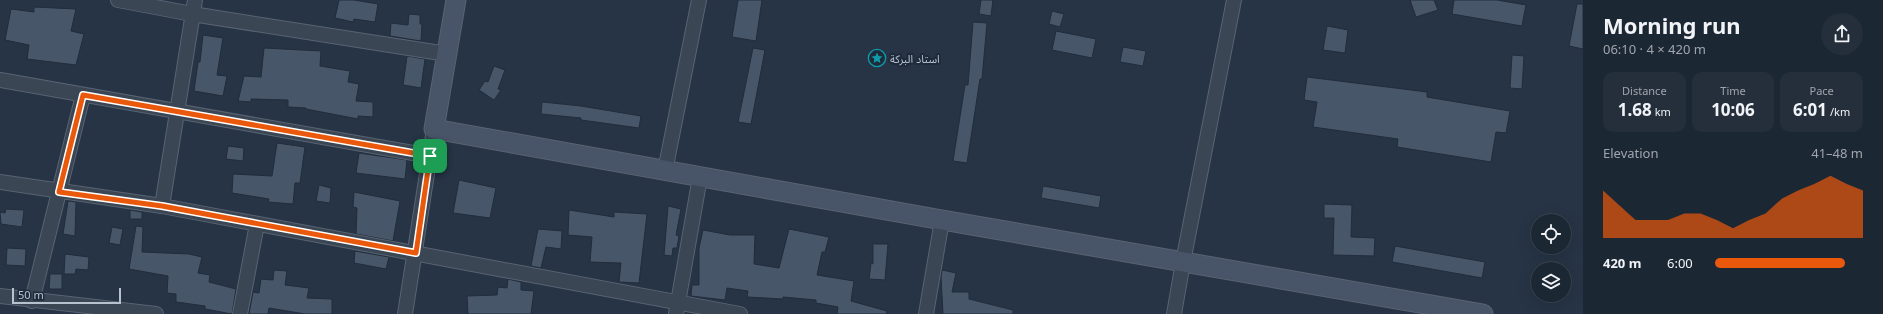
<!DOCTYPE html>
<meta charset="utf-8">
<style>
body{margin:0;font-family:"Noto Sans","Noto Sans Arabic",sans-serif;background:#252f3c;color:#f1f3f6;height:100vh;display:flex;flex-direction:column;font-size:15px;white-space:nowrap}
*{box-sizing:border-box;margin:0}
p{font-size:13px;color:#a0a5ac}
.icon{flex:none;width:22px;height:22px;fill:none;stroke:currentColor;stroke-width:2;stroke-linecap:round;stroke-linejoin:round}
.map{position:relative;flex:1;overflow:hidden}
.details{display:flex;flex-direction:column;background:#1c2734;width:300px}
.details>*{flex:none}
.tools{position:absolute;left:1531px;top:214px;display:grid;gap:8px}
.tools a{display:grid;place-items:center;width:40px;height:40px;border-radius:50%;background:#1c2734;box-shadow:0 4px 16px #0002,0 0 0 1px #3a444f;font-size:20px}
.scale{position:absolute;left:12px;bottom:10px;width:109px;box-sizing:border-box;padding-left:4px;border:2px solid #b8c1ce;border-top:0;font-size:11px;line-height:14px;white-space:nowrap;color:#b8c1ce;-webkit-text-stroke:3px #1f2a3a;paint-order:stroke}
.pin{position:absolute;display:grid;place-items:center;width:34px;height:34px;color:#fff;margin:-17px;border-radius:8px;box-shadow:0 2px 6px #0006}
.round{display:grid;place-items:center;flex:none;width:42px;height:42px;border-radius:21px;background:#252f3c}
.summary{display:flex;align-items:center;justify-content:space-between;height:68px;padding:0 20px}
h1{font-size:22px;font-weight:700;line-height:30px}
.metrics{display:grid;grid-template-columns:repeat(3,1fr);gap:6px;height:68px;padding:4px 20px}
.metrics div{display:grid;align-content:center;border-radius:10px;background:#252f3c;text-align:center}
.metrics b{font-size:17px;font-weight:700}
.metrics small{font-size:11px;font-weight:400}
.metrics p{font-size:11px}
.chart{height:112px;padding:8px 20px}
.chart p{display:flex;justify-content:space-between}
.chart svg{width:100%;height:72px;margin-top:4px;fill:#ea580c;opacity:.7}
ul{padding:0 20px;list-style:none;font-size:13px}
li{display:grid;grid-template-columns:64px 48px 1fr;align-items:center;height:30px}
li i{height:10px;border-radius:5px;background:#ea580c}
main{display:flex;flex:1;min-height:0}
.map>svg:first-child{display:block}
.building{fill:#485669;stroke:#212c3c}
.lines{fill:none;stroke-linecap:round;stroke-linejoin:round}
.street-casing{stroke:#596372;stroke-width:16}
.secondary-casing{stroke:#596372;stroke-width:21}
.street{stroke:#3a4654;stroke-width:14}
.secondary{stroke:#485468;stroke-width:19}
.route-casing{stroke:#fff;stroke-width:8}
.route{stroke:#ea580c;stroke-width:5}
.labels{text-anchor:middle;dominant-baseline:central;stroke-width:4;stroke-linejoin:round;paint-order:stroke}
.poi-label{font-size:11px;fill:#b8c1ce;stroke:#1f2a3a;text-anchor:start}
</style>
<main>
<div class="map">
<svg width="1583" height="314" viewBox="0 0 1583 314">
<rect width="100%" height="100%" fill="#263445"/>
<g class="building">
<path d="M 339,0 L 354,0 L 378,4 L 375,22 L 354,19 L 353,22 L 335,18 Z"/>
<path d="M 738,0 L 762,0 L 756,41 L 732,37 Z"/>
<path d="M 981,0 L 993,0 L 991,16 L 979,14 Z"/>
<path d="M 1410,0 L 1434,0 L 1438,10 L 1416,17 Z"/>
<path d="M 1454,0 L 1497,0 L 1526,5 L 1522,26 L 1452,14 Z"/>
<path d="M 1577,4 L 1583,4 L 1583,49 L 1569,46 Z"/>
<path d="M 34,7 L 76,9 L 71,31 L 84,34 L 76,65 L 27,59 L 29,45 L 5,40 L 11,9 L 34,12 Z"/>
<path d="M 1052,11 L 1064,14 L 1060,27 L 1049,24 Z"/>
<path d="M 409,14 L 420,15 L 420,24 L 422,24 L 421,41 L 390,36 L 391,23 L 408,25 Z"/>
<path d="M 973,22 L 987,23 L 982,79 L 980,79 L 967,163 L 953,161 L 965,85 L 968,85 Z"/>
<path d="M 1327,26 L 1348,30 L 1345,53 L 1323,50 Z"/>
<path d="M 1056,31 L 1096,39 L 1092,58 L 1052,50 Z"/>
<path d="M 203,35 L 223,38 L 217,75 L 227,76 L 223,96 L 194,91 L 198,62 L 200,62 Z"/>
<path d="M 1123,47 L 1146,51 L 1143,66 L 1120,62 Z"/>
<path d="M 264,48 L 321,51 L 320,66 L 350,71 L 348,82 L 359,84 L 356,101 L 373,102 L 373,117 L 358,116 L 358,119 L 306,109 L 306,108 L 288,107 L 288,100 L 251,99 L 251,102 L 238,101 L 244,76 L 261,77 Z"/>
<path d="M 753,48 L 765,50 L 751,124 L 738,122 Z"/>
<path d="M 1512,55 L 1524,56 L 1522,89 L 1510,88 Z"/>
<path d="M 407,56 L 425,59 L 421,88 L 403,85 Z"/>
<path d="M 494,66 L 505,70 L 498,89 L 501,90 L 494,100 L 479,90 L 485,81 L 488,82 Z"/>
<path d="M 1307,77 L 1427,92 L 1427,97 L 1510,111 L 1506,133 L 1496,132 L 1491,162 L 1397,147 L 1398,139 L 1313,127 L 1317,102 L 1304,100 Z"/>
<path d="M 542,102 L 581,106 L 641,116 L 639,128 L 581,120 L 581,118 L 541,114 Z"/>
<path d="M 277,143 L 305,147 L 300,183 L 295,183 L 293,204 L 268,202 L 269,199 L 232,193 L 233,174 L 272,176 Z"/>
<path d="M 228,146 L 244,148 L 243,161 L 226,159 Z"/>
<path d="M 359,153 L 407,160 L 405,179 L 356,173 Z"/>
<path d="M 459,180 L 496,188 L 490,218 L 453,213 Z"/>
<path d="M 319,185 L 331,188 L 330,203 L 316,201 Z"/>
<path d="M 1043,186 L 1101,196 L 1099,208 L 1041,198 Z"/>
<path d="M 354,192 L 400,201 L 393,241 L 356,234 L 357,208 L 353,207 Z"/>
<path d="M 68,201 L 76,202 L 75,236 L 63,234 Z"/>
<path d="M 1324,204 L 1352,205 L 1351,237 L 1375,238 L 1374,256 L 1333,255 L 1334,218 L 1324,218 Z"/>
<path d="M 668,206 L 681,209 L 676,235 L 679,236 L 677,248 L 673,248 L 672,256 L 664,255 Z"/>
<path d="M 6,209 L 24,210 L 22,227 L 1,224 L 0,212 L 5,213 Z"/>
<path d="M 130,210 L 142,212 L 142,219 L 130,219 Z"/>
<path d="M 569,210 L 614,217 L 614,212 L 647,214 L 639,283 L 619,282 L 621,263 L 590,262 L 592,237 L 568,235 Z"/>
<path d="M 136,226 L 143,227 L 142,252 L 189,254 L 202,257 L 198,273 L 210,275 L 209,282 L 236,289 L 232,314 L 205,309 L 205,306 L 176,302 L 176,294 L 167,293 L 168,276 L 129,269 Z"/>
<path d="M 112,227 L 123,229 L 120,245 L 109,243 Z"/>
<path d="M 538,229 L 562,231 L 561,249 L 546,247 L 541,268 L 531,266 Z"/>
<path d="M 789,229 L 829,237 L 825,252 L 822,252 L 817,275 L 854,281 L 851,301 L 887,311 L 886,314 L 837,314 L 838,307 L 816,303 L 816,300 L 783,297 L 783,299 L 747,297 L 748,291 L 727,288 L 725,300 L 691,296 L 692,285 L 699,285 L 699,248 L 703,230 L 730,235 L 755,235 L 754,264 L 779,268 Z"/>
<path d="M 873,244 L 888,244 L 885,280 L 869,279 L 871,263 L 873,264 Z"/>
<path d="M 1395,246 L 1485,262 L 1482,278 L 1392,262 Z"/>
<path d="M 7,248 L 26,249 L 25,266 L 6,265 Z"/>
<path d="M 355,251 L 389,257 L 386,269 L 354,263 Z"/>
<path d="M 65,254 L 89,257 L 88,270 L 76,269 L 75,274 L 64,274 Z"/>
<path d="M 274,270 L 287,271 L 285,285 L 309,288 L 307,298 L 332,299 L 332,314 L 305,314 L 269,308 L 268,314 L 249,314 L 253,292 L 259,293 L 261,279 L 273,280 Z"/>
<path d="M 942,270 L 956,273 L 952,292 L 969,292 L 969,299 L 1013,310 L 1013,314 L 943,314 L 941,277 Z"/>
<path d="M 50,274 L 62,274 L 62,289 L 49,289 Z"/>
<path d="M 508,279 L 521,282 L 521,290 L 534,291 L 531,314 L 468,314 L 467,296 L 497,295 L 498,287 L 507,288 Z"/>
</g>
<g class="lines">
<defs>
<g id="street">
<path d="M 118,0 L 192,14 L 447,54"/>
<path d="M 0,80 L 430,156"/>
<path d="M 665,171 L 699,0"/>
<path d="M 0,182 L 162,206 L 740,314"/>
<path d="M 162,206 L 195,0"/>
<path d="M 0,296 L 156,314"/>
<path d="M 32,301 L 83,95"/>
<path d="M 240,314 L 257,224"/>
<path d="M 405,314 L 434,129"/>
<path d="M 676,314 L 700,177"/>
<path d="M 926,314 L 942,220"/>
<path d="M 1174,314 L 1183,262 L 1234,0"/>
</g>
<path id="secondary" d="M 456,0 L 434,129 L 942,220 L 1483,314"/>
</defs>
<use href="#street" class="street-casing"/>
<use href="#secondary" class="secondary-casing"/>
<use href="#street" class="street"/>
<use href="#secondary" class="secondary"/>
</g>
<g class="lines">
<defs>
<path id="route" d="M 83,95 L 430,156 L 416,253 L 162,206 L 59,192 Z"/>
</defs>
<use href="#route" class="route-casing"/>
<use href="#route" class="route"/>
</g>
<defs>
<symbol id="sight-ring" viewBox="-11 -11 22 22"><circle r="9.5" fill="#1f2a3a" stroke="#0f9aa8" stroke-width="1.5"/><path d="M0-6L1.8-2.2L6-1.7L2.9 1.2L3.7 5.4L0 3.3L-3.7 5.4L-2.9 1.2L-6-1.7L-1.8-2.2Z" fill="#0f9aa8"/></symbol>
</defs>
<g fill-rule="evenodd">
<use href="#sight-ring" x="867" y="48" width="20" height="20"/>
</g>
<g class="labels">
<g class="poi-label">
<text x="890" y="58">استاد البركة</text>
</g>
</g>
</svg>
<div class="tools">
<a><svg class="icon" aria-label="locate" viewBox="0 0 24 24"><circle cx="12" cy="12" r="6"/><path d="M12 2v4M12 18v4M2 12h4M18 12h4"/></svg></a>
<a><svg class="icon" aria-label="layers" viewBox="0 0 24 24"><path d="M12 4l9 5-9 5-9-5zM3 14l9 5 9-5"/></svg></a>
</div>
<div class="scale">50 m</div>
<div class="pin" style="left:430px;top:156px;background:#1e9e55"><svg class="icon" aria-label="arrive" viewBox="0 0 24 24"><path d="M6 21V4h12l-3 4 3 4H6"/></svg></div>
</div>
<section class="details">
<div class="summary"><div><h1>Morning run</h1><p>06:10 · 4 × 420 m</p></div><a class="round"><svg class="icon" aria-label="share" viewBox="0 0 24 24"><path d="M12 15V3M7 8l5-5 5 5M5 13v7h14v-7"/></svg></a></div>
<div class="metrics">
<div><p>Distance</p><b>1.68<small> km</small></b></div>
<div><p>Time</p><b>10:06</b></div>
<div><p>Pace</p><b>6:01<small> /km</small></b></div>
</div>
<div class="chart"><p><span>Elevation</span>41–48 m</p>
<svg viewBox="0 0 160 44" preserveAspectRatio="none"><path d="M0 44V15L10 24L20 33L30 33L40 33L50 29L60 29L70 33L80 38L90 33L100 29L110 20L120 15L130 11L140 6L150 11L160 15V44z"/></svg>
</div>
<ul>
<li><b>420 m</b>6:00<i style="width:88%"></i></li>
</ul>
</section>
</main>
